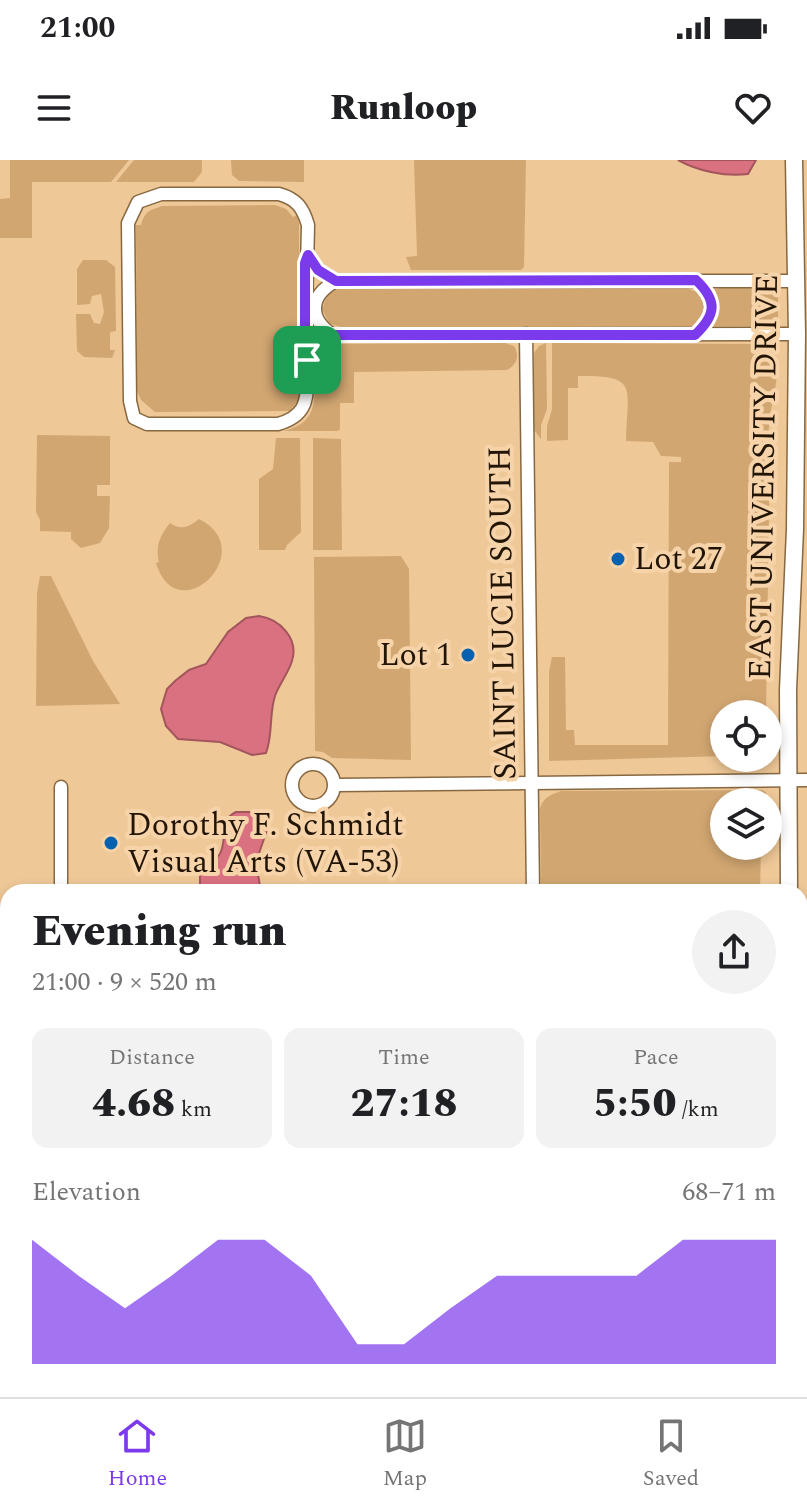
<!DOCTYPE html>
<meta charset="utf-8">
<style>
body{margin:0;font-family:Spectral,serif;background:#f2f2f2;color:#202124;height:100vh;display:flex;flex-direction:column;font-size:30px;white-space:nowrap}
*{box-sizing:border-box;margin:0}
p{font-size:26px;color:#757577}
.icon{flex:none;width:44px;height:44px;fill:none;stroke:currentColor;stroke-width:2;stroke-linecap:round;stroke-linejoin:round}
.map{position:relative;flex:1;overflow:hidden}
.sheet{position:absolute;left:0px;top:724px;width:808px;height:514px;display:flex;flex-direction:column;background:#fff;border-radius:24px 24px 0 0;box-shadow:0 4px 12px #0003}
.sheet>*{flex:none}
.fabs{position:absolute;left:710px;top:540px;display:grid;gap:16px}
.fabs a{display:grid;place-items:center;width:72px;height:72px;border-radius:50%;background:#fff;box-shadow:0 4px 12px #0003;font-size:40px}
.pin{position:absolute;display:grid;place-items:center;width:68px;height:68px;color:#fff;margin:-34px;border-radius:16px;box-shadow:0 4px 12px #0006}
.round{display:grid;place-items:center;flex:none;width:84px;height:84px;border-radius:42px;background:#f2f2f2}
.overview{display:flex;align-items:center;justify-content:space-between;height:136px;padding:0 32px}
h1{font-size:44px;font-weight:800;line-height:60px}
.metrics{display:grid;grid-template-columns:repeat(3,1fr);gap:12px;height:136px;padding:8px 32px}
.metrics div{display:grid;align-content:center;border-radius:16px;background:#f2f2f2;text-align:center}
.metrics b{font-size:40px;font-weight:800}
.metrics small{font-size:22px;font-weight:400}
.metrics p{font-size:22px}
.chart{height:224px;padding:16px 32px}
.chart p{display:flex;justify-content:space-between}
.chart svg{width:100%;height:144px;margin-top:8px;fill:#7c3aed;opacity:.7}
.status{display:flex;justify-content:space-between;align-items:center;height:56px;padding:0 40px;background:#fff;direction:ltr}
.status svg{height:22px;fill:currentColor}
header{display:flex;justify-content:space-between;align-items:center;height:104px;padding:0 32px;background:#fff;font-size:36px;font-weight:800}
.dock{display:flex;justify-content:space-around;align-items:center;height:112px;border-top:2px solid #e0e0e0;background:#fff;font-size:22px;color:#757577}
.dock a{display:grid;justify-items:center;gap:4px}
.dock .active{color:#7c3aed}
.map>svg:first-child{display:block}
.built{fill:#efc897;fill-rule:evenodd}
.green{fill:#d1a671}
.water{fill:#da7181;stroke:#a3555c;stroke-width:2}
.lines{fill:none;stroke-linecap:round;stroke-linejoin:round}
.minor-casing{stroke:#876841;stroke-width:15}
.tertiary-casing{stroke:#876841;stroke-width:19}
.minor{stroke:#fff;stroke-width:12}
.tertiary{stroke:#fff;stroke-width:16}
.route-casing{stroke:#fff;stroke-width:16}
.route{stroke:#7c3aed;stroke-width:10}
.poi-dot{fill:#0662af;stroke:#f6d3a9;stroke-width:3}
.labels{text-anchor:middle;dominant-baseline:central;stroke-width:8;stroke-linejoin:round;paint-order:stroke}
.street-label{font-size:32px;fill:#221506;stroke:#f6d3a9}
.poi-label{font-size:32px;fill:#221506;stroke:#f6d3a9;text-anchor:start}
</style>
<div class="status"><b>21:00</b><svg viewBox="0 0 49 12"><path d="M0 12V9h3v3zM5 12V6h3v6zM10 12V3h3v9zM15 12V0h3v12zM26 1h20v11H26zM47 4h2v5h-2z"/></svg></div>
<header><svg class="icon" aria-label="menu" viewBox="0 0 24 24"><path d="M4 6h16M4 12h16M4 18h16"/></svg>Runloop<svg class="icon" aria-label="heart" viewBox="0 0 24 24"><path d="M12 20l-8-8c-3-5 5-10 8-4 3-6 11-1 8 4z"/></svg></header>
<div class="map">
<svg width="807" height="1237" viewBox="0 0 807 1237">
<rect width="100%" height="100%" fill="#f6d3a9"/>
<path class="built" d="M 0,0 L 807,0 L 807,1237 L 0,1237 ZM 724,554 L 768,554 L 768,598 L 724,598 ZM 724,642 L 768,642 L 768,686 L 724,686 ZM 8,732 L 800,732 L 800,1230 L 8,1230 Z"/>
<g class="green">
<path d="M 10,0 L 129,0 L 111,22 L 32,22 L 32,78 L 0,78 L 0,39 L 10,38 Z"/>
<path d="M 134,0 L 202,0 L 202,12 L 194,22 L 116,22 Z"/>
<path d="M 231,0 L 304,0 L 304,22 L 239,21 L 232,15 Z"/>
<path d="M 414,0 L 526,0 L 524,107 L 521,110 L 411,110 L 406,97 L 417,96 Z"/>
<path d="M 275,45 L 286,49 L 293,57 L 297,55 L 299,63 L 299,239 L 290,251 L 155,252 L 141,240 L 137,231 L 136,65 L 141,65 C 144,51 151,50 162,46 Z"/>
<path d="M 83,100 L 106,100 L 115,107 L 116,171 L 110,172 L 110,190 L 115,190 L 112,198 L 84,197 L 77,191 L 76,154 L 90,154 L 94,163 L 100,164 L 104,152 L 101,134 L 92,136 L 90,144 L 77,145 L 77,109 Z"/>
<path d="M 687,128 L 703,135 L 708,148 L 698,165 L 691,167 L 341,167 L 329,163 L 322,149 L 328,133 L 337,129 Z"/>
<path d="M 715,129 C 734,127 762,125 778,134 L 778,163 L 767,166 L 713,166 L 719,147 Z"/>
<path d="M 505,183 L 514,186 C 520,196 517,204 507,210 L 354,212 L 354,243 L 340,243 L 340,269 L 338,271 L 283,271 C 339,259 296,206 331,184 Z"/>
<path d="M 546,183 L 547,249 L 541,265 L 541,279 L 534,270 L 534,193 L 539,186 Z"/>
<path d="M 552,183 L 771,184 C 788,216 763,250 770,285 L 766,554 L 724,554 L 724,596 L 549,601 L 549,512 L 552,497 L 565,497 L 566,570 L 574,570 L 575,585 L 668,585 L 669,302 L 681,302 L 681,297 L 661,296 L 653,282 L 626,281 C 627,227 640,215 578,216 L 578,228 L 568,228 L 568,280 L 547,281 L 547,266 L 552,249 Z"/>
<path d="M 37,275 L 110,276 L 110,325 L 97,325 L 97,336 L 110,336 L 109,368 L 100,383 L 81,388 L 71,379 L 71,372 L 40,371 L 40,360 L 36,352 Z"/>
<path d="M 276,278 L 300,278 L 301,372 L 287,385 L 285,390 L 259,390 L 259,319 L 273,309 Z"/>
<path d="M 313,278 L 341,279 L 342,390 L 313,390 Z"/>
<path d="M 199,359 C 262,390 177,473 156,403 L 159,402 C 155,387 160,375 170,363 C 181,371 189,367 199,359 Z"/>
<path d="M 401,396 L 409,409 L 411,600 L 332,598 L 323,592 L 315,591 L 314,397 Z"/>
<path d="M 40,416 L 51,416 L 93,501 L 120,544 L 36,546 L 37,433 Z"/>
<path d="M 762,630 L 766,632 L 766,642 L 724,642 L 724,686 L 761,686 L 760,732 L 541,732 L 540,648 C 544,637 550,635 561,631 Z"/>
<path d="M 800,1188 L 807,1194 L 807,1237 L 756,1237 L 759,1230 L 800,1230 Z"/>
<path d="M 289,1230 L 690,1230 L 688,1237 L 286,1237 Z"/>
</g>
<g class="water">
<path d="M 678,0 L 756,0 L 748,14 C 725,17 698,11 678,0 Z"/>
<path d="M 259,456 C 280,459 299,479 292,501 C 288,514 279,524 275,536 C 269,554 273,575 266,593 L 252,595 L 220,582 L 178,579 L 166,566 L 161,549 L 167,529 L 175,521 L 189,510 L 206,504 L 228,472 L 246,458 Z"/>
<path d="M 236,652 L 258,652 L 267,662 L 267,670 L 256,702 L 261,732 L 200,732 L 200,709 C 240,694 211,664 236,652 Z"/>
</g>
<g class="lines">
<defs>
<g id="minor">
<path d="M 161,34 L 279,34 C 297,39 303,48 308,65 L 305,192 C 308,201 307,209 307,219 C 308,243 303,257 278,264 L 147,264 L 134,258 L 130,241 L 128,63 L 138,42 Z"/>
<path d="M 308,95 L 318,110 L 336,121 L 797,121"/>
<path d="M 526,174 L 533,732"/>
<path d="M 333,175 C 307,158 310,135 336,121"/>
<path d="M 695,175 C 716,155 717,141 696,120"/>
<path d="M 307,200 L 315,186 L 333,175 L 797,174"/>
<circle cx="313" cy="625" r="21"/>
<path d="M 335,625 L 807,620"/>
<path d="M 61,627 L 61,732"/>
<path d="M 66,1230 L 66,1237"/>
<path d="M 278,1237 L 280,1230"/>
</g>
<g id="tertiary">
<path d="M 789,732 L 788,530 L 795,369 L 797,174 L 794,0"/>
<path d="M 800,976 L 807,913"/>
<path d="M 710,1237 L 712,1230"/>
<path d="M 736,1237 L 738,1230"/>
</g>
</defs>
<use href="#minor" class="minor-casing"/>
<use href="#tertiary" class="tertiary-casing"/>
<use href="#minor" class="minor"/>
<use href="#tertiary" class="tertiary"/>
</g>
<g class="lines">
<defs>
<path id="route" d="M 308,95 L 318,110 L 336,121 L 696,120 C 718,141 716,155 695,175 L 333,175 L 315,186 L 307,200 L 305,192 L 305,103 Z"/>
</defs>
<use href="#route" class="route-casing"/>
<use href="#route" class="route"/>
</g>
<g class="poi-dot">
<circle cx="618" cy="399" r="8"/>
<circle cx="468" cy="495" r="8"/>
<circle cx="111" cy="683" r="8"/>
</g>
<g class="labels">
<g class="street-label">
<text transform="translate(764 317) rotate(-89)">EAST UNIVERSITY DRIVE</text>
<text transform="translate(503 453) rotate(-91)">SAINT LUCIE SOUTH</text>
</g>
<g class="poi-label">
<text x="634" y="399">Lot 27</text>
<text x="452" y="495" text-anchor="end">Lot 1</text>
<text x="127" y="665">Dorothy F. Schmidt<tspan x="127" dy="37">Visual Arts (VA-53)</tspan></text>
</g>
</g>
</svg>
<div class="fabs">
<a><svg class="icon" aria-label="locate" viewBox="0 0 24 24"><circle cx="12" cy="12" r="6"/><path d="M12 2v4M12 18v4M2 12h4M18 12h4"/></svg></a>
<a><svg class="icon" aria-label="layers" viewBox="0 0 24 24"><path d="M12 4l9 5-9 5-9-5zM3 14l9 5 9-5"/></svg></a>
</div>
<div class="pin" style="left:307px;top:200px;background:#1e9e55"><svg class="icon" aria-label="arrive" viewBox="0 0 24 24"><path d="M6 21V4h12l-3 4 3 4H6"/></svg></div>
<section class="sheet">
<div class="overview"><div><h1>Evening run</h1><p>21:00 · 9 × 520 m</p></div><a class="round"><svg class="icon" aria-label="share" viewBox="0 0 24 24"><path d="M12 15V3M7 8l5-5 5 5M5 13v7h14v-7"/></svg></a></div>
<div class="metrics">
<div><p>Distance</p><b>4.68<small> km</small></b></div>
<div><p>Time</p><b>27:18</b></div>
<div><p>Pace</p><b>5:50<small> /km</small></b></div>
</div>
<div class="chart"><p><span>Elevation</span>68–71 m</p>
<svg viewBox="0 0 160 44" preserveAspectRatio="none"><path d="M0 44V6L10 17L20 27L30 17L40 6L50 6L60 17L70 38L80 38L90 27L100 17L110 17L120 17L130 17L140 6L150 6L160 6V44z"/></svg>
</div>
</section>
</div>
<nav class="dock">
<a class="active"><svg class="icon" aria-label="home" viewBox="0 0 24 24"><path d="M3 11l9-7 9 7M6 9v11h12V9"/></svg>Home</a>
<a><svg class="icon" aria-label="map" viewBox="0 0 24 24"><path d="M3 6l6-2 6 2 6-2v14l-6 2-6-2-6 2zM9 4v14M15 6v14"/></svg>Map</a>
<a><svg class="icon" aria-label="saved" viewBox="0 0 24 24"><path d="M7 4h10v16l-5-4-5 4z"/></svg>Saved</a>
</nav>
